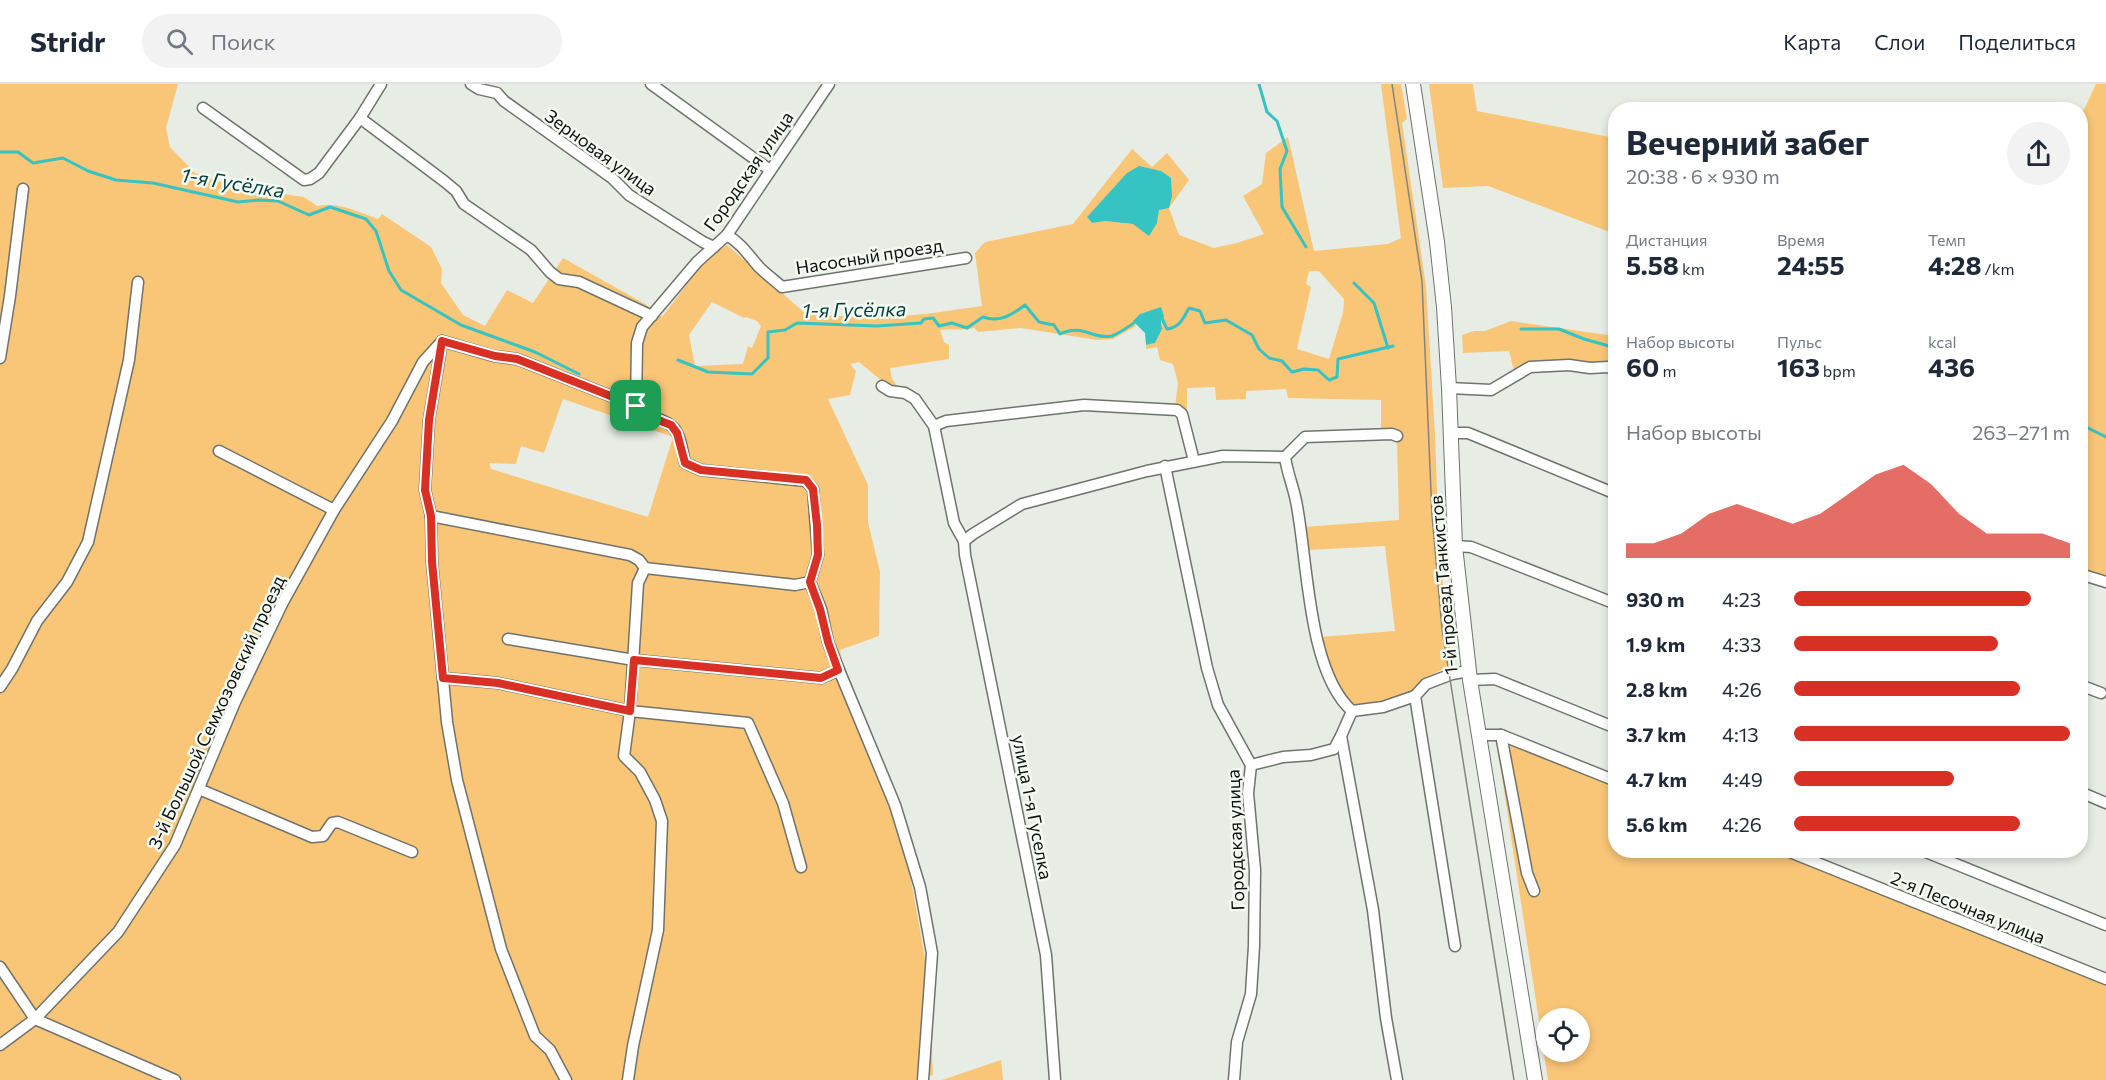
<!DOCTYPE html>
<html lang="ru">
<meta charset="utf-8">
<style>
body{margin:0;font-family:Commissioner,sans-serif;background:#f2f2f3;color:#1f2937;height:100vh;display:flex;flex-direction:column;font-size:22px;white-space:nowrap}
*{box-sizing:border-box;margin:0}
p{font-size:20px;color:#747a83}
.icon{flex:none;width:33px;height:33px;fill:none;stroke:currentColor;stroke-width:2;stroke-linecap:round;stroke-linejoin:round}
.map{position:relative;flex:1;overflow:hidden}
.sheet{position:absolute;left:1608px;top:18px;width:480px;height:756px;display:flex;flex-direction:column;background:#fff;border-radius:24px;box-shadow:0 3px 9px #0003}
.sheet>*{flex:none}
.fabs{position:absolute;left:1536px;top:924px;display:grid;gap:12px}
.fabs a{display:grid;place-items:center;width:54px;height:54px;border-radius:50%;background:#fff;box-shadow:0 3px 9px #0003;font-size:30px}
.pin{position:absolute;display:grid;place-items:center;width:51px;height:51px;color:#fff;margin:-26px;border-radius:12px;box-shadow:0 3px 9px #0006}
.round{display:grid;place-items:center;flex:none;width:63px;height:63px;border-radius:32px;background:#f2f2f3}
.summary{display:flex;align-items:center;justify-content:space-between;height:102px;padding:0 18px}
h1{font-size:33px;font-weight:700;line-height:45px}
.figures{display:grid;grid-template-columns:repeat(3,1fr);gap:9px;height:102px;padding:6px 18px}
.figures div{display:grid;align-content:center}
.figures b{font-size:26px;font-weight:700}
.figures small{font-size:16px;font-weight:400}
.figures p{font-size:16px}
.chart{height:168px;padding:12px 18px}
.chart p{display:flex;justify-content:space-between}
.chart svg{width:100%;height:108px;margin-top:6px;fill:#d93025;opacity:.7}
ul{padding:0 18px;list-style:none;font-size:20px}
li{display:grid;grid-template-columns:96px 72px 1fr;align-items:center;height:45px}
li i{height:15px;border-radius:8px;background:#d93025}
header{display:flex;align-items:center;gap:36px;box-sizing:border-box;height:84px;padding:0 30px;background:#fff;border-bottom:2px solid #e0e1e3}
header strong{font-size:28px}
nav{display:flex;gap:33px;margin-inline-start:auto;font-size:21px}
.search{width:420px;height:54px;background:#f2f2f3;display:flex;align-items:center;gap:15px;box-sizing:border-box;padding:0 21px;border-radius:33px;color:#747a83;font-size:22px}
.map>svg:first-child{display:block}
.green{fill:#f9c577;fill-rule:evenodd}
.water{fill:#35c3c3}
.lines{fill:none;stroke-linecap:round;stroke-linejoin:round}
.stream{stroke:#35c3c3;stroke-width:3}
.minor-casing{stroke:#6e736c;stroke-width:13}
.major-casing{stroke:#6e736c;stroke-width:16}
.minor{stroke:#fff;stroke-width:10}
.major{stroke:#fff;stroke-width:14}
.tram{stroke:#81857f;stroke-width:1.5}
.route-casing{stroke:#fff;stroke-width:12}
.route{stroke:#d93025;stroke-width:8}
.labels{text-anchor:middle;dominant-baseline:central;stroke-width:5;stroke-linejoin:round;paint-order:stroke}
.street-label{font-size:18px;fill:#0f110f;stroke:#f4faf2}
.water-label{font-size:20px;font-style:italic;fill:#003f3f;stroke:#f4faf2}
</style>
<header>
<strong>Stridr</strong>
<div class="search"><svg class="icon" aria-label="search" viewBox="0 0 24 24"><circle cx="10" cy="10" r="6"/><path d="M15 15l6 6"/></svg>Поиск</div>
<nav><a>Карта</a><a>Слои</a><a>Поделиться</a></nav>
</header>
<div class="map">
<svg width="2106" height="996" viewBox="0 0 2106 996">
<rect width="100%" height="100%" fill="#e7ede4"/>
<g class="green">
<path d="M 0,0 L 178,0 L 166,44 L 170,63 L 195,89 L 236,103 L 304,113 L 317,122 C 339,118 358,128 378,135 L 382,130 L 431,163 L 442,185 L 441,199 L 463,231 L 485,242 L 507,206 L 533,219 L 563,174 L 645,220 L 662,233 L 706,175 L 727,161 L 806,230 L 873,234 L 926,230 L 982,222 L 975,169 L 985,158 L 1073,140 L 1132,65 L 1152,83 L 1167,69 L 1189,96 L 1169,124 L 1179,151 L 1214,164 L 1237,159 L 1264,150 L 1243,112 L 1262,100 L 1266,69 L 1288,53 L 1314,167 L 1388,160 L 1401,154 L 1381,0 L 1401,0 L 1407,35 L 1402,39 L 1426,202 L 1435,351 L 1439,463 L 1452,580 L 1450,584 L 1441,586 L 1422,596 L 1420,603 C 1396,615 1382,620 1354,623 L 1331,593 L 1320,553 L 1395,547 L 1385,462 L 1307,466 L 1303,443 L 1399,436 L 1397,358 L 1381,346 L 1381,316 L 1288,314 L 1286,305 L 1246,307 L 1246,315 L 1216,316 L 1215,303 L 1187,304 L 1187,329 L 1175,323 L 1178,299 L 1173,280 L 1160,276 L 1157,263 L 1146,265 L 1146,261 L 1155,259 L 1162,245 L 1161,224 L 1140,230 L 1134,239 L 1136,242 L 1113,255 L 1097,256 L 1021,244 L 978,248 L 974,244 C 963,247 952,244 940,246 L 944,258 L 949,261 L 949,275 L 890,284 L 892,295 L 899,304 L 888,302 L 859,278 L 850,280 L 856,287 L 850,311 L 828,315 L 868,401 L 868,438 L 880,488 L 879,552 L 840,566 L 844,587 L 877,664 L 897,717 L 929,897 L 933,991 L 915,996 L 0,996 ZM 1147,85 L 1161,87 L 1159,126 L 1157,139 L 1133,140 L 1105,137 L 1092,139 L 1087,133 L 1111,108 ZM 1309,187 L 1319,187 L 1344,215 L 1343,229 L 1329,275 L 1297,265 L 1311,203 L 1306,200 ZM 712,218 L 744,234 L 746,233 L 757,237 L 761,242 L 752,264 L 748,262 L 743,280 L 695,282 L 689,251 ZM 563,315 L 673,353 L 648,433 L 491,385 L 489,379 L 516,380 L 521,362 L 544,369 Z"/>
<path d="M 1429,0 L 1473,0 L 1477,27 L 1615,54 L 1615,150 L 1488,102 L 1443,104 Z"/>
<path d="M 2096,0 L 2106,0 L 2106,493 L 2080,485 L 2081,32 Z"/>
<path d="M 1511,237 L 1615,252 L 1615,279 L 1570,277 L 1514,287 L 1509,267 L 1463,269 L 1462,251 L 1474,247 L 1485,247 Z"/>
<path d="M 1496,654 L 1615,700 L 1616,766 L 1777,767 L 2106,897 L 2106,996 L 1548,996 ZM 1546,934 L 1580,934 L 1580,968 L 1546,968 Z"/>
<path d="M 1001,976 L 1003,996 L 942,996 Z"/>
</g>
<g class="water">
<path d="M 1139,82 L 1161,87 L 1171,94 L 1172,112 L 1169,124 L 1159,126 L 1157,139 L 1149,152 L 1133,140 L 1105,137 L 1092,139 L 1087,133 L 1127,89 Z"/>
<path d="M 1161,223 L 1164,232 L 1161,237 L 1162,245 L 1155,259 L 1146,261 L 1145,249 L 1133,237 L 1140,230 Z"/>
</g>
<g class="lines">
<g class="stream">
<path d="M 1259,0 L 1267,28 L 1277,37 L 1287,67 L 1280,85 L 1282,123 L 1306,163"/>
<path d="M 0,68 L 18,68 L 33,79 L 63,74 L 88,87 L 116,96 L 153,99 L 238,118 L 259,116 L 278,117 L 309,131 L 330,123 L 366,135 L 376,147 L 389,187 L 401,206 L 461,241 L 535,268 L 579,290"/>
<path d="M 1354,199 L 1374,219 L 1388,264"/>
<path d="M 1161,232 L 1167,245 C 1180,243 1183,235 1189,224 L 1200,227 L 1205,239 L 1226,236 L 1252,251 L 1259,265 L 1269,274 L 1282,277 L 1292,288 L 1304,285 L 1318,286 L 1329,296 L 1337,293 L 1338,275 L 1393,262"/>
<path d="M 1521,245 L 1559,245 L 1584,255 L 1616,264"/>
<path d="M 678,276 L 708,288 L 752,290 L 768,274 L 768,248 L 785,246 L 797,239 L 877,242 L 921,239 L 924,235 L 933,234 L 939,242 L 952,239 L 967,244 L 983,233 C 999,239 1012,231 1025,221 L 1039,238 L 1054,241 L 1060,250 C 1083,239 1093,256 1112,252 C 1120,249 1129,242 1137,237"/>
<path d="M 2080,340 L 2106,353"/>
</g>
<defs>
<g id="minor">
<path d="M 471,0 L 479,5 L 497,9 L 504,17 L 612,94 L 629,111 L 703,158 L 714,163"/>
<path d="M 651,0 L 770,86"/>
<path d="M 203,24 L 304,96 L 310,95 L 319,89 L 360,34 L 381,0"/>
<path d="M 360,34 L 444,97 L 456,107 L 464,120 L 531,166 L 550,188 L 559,195 L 579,198 L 652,232"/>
<path d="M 727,151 C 743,161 748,171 759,183 C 766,190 774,196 782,203 L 966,174"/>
<path d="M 442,257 L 494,272 L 517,275 L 636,322 C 650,334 655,332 669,340 C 681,347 682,367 685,379 L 701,386 L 806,397 L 813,405 L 818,471 L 810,498 L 821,525 L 828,558 L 839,586 L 895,721 L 920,803 L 932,869 L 923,996"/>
<path d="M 442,258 L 429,336 L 425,406 L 431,432 L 432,478 L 447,638 L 457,696 L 501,865 L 535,952 L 550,966 L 566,996"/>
<path d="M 0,274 L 10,212 L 23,105"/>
<path d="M 882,302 L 890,307 L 905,309 L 915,315 L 934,342 L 954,439 L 964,457 L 965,471 L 1046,871 L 1055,996"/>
<path d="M 1449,304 L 1491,306 L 1530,283 L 1569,281 L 1590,284 L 1608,283 L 1616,285"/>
<path d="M 636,322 L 637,259 L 642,243 L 697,178 L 727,151 L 829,0"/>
<path d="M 934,342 L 946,337 L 1084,321 L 1177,326 L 1182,330 L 1194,377"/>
<path d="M 1451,349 L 1468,349 L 1616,410"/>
<path d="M 1397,352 L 1392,350 L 1305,353 L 1285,373 C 1287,388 1293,402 1296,417 C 1308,475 1307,587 1352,627 L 1383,623 L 1415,612 L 1426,600 L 1452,590 L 1469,587"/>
<path d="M 219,367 L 334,426"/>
<path d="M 1165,382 L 1207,584 L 1218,621 L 1251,681 L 1248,709 L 1255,786 L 1254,862 L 1251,910 L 1237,958 L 1234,996"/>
<path d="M 431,432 L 630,471 L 639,476 L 645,484 L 795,501 L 810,498"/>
<path d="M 964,457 L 973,450 L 1022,420 L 1147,387 L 1223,372 L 1285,373"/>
<path d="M 1455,462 L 1471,463 L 1616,520"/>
<path d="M 2080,490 L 2106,498"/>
<path d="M 508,555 L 634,576 L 821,594 L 839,586"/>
<path d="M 443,594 L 498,599 L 630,627 L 748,639 L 783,719 L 801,783"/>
<path d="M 1470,596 L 1495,595 L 1616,644"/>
<path d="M 2080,601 L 2101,609"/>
<path d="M 0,603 L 12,585 L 37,537 L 67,498 L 88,458 L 129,276 L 138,198"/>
<path d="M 1415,612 L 1455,862"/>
<path d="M 1352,627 L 1341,652 L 1373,826 L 1386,934 L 1397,996"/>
<path d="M 1479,651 L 1501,651 L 1616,697"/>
<path d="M 1501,651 L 1527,789 L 1534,807"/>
<path d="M 1251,681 L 1283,673 L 1311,671 L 1334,665 L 1341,652"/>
<path d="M 199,705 L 312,753 L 323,752 L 332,739 L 338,738 L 412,768"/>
<path d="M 2080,708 L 2106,719"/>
<path d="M 1785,766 L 2106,895"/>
<path d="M 1921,766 L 2106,841"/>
<path d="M 0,883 L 35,935 L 175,996"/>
<path d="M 0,961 L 35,935 L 118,848 L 175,761 L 235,618 L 283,518 L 334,426 L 392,337 L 423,278 L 442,257"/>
<path d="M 628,996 L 633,962 L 658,846 L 662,737 L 655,716 L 640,688 L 624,672 L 630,627 L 638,499 L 645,484"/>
</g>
<path id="major" d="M 1413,0 L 1437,158 L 1444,223 L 1449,304 L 1455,462 L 1470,596 L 1535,996"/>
</defs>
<use href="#minor" class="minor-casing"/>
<use href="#major" class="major-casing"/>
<use href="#minor" class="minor"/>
<use href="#major" class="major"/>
<path class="tram" d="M 1392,0 L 1422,197 L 1432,431 L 1442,545 L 1514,996"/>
</g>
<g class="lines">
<defs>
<path id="route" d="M 442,257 L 495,272 L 517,275 L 636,322 L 648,332 L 671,341 L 677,349 L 685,379 L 701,386 L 806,396 L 813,405 L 817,441 L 818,471 L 810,498 L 820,525 L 828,558 L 838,586 L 821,594 L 634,576 L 630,627 L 498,599 L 443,594 L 432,478 L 431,432 L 425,406 L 429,336 Z"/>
</defs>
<use href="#route" class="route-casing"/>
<use href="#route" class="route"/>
</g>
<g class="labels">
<g class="street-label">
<text transform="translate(601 68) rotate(36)">Зерновая улица</text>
<text transform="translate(748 87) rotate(-55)">Городская улица</text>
<text transform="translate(869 172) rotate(-9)">Насосный проезд</text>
<text transform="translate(1443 501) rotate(-95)">1-й проезд Танкистов</text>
<text transform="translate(216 628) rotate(-65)">3-й Большой Семхозовский проезд</text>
<text transform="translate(1033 723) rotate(79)">улица 1-я Гуселка</text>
<text transform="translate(1235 756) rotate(-92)">Городская улица</text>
<text transform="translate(1968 823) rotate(22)">2-я Песочная улица</text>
</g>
<g class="water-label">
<text transform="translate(233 98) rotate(9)">1-я Гусёлка</text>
<text transform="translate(854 225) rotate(-1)">1-я Гусёлка</text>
</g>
</g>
</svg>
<div class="fabs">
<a><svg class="icon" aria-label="locate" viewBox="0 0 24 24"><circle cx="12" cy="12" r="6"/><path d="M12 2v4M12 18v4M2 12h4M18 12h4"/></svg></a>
</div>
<div class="pin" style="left:636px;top:322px;background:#1e9e55"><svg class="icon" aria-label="arrive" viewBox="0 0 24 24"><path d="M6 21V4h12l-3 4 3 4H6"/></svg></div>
<section class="sheet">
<div class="summary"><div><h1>Вечерний забег</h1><p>20:38 · 6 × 930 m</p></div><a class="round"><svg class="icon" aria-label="share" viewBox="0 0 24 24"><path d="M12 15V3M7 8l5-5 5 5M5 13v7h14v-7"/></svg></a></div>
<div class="figures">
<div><p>Дистанция</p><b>5.58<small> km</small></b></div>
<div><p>Время</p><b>24:55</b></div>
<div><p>Темп</p><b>4:28<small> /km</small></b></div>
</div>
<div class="figures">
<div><p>Набор высоты</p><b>60<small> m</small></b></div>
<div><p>Пульс</p><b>163<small> bpm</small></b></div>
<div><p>kcal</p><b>436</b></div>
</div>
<div class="chart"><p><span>Набор высоты</span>263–271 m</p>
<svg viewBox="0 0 160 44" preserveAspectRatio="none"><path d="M0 44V38L10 38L20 34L30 26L40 22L50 26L60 30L70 26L80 18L90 10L100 6L110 14L120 26L130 34L140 34L150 34L160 38V44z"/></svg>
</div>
<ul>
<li><b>930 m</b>4:23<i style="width:86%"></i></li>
<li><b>1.9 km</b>4:33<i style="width:74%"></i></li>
<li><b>2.8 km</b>4:26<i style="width:82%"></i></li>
<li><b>3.7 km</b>4:13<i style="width:100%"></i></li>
<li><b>4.7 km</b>4:49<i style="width:58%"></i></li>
<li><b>5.6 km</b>4:26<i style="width:82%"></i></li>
</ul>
</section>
</div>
